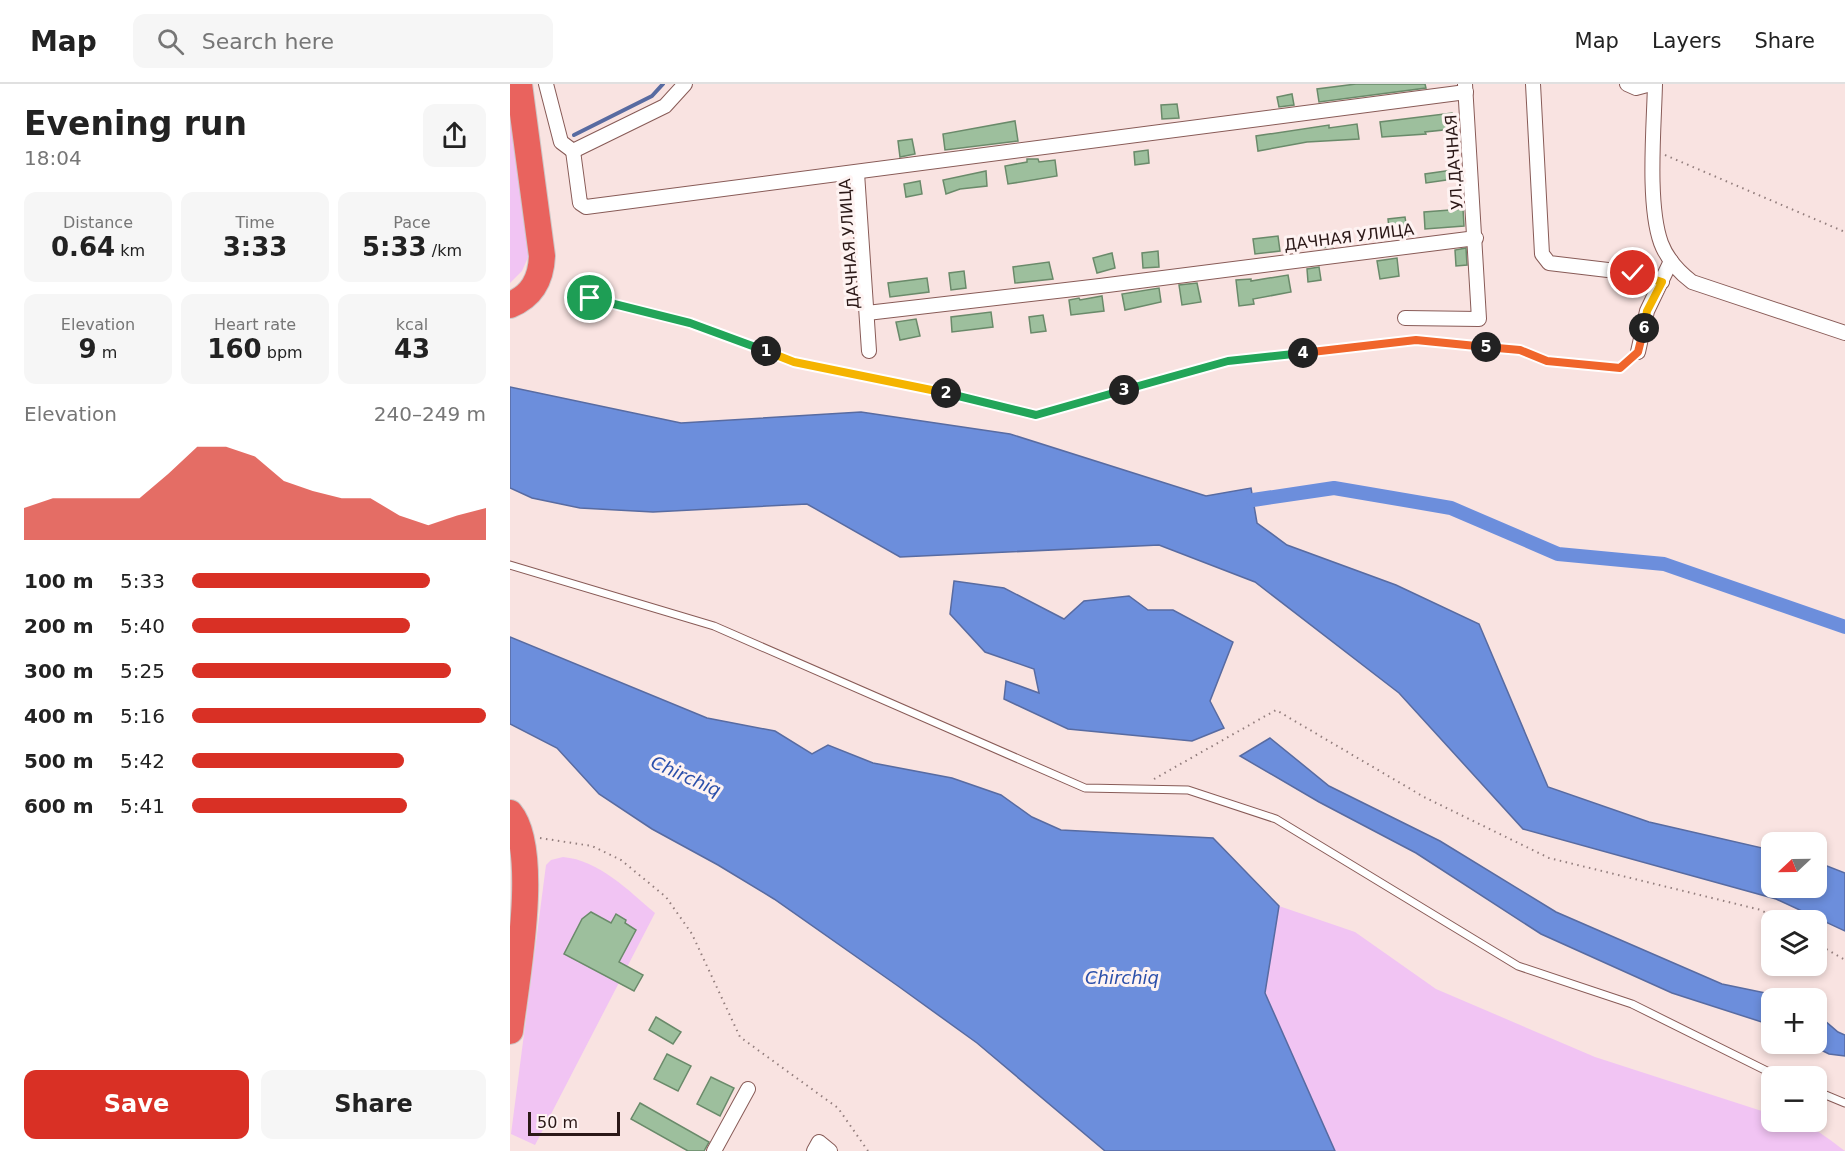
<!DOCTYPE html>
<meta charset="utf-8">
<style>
body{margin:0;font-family:"DejaVu Sans",sans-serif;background:#f6f6f6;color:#222;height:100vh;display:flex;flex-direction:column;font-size:22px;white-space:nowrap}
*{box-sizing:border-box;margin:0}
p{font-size:20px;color:#767676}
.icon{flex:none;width:33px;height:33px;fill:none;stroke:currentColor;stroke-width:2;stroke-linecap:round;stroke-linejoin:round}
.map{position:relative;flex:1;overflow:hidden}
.details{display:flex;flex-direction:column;background:#fff;width:510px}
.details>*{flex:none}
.needle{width:39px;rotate:248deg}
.tools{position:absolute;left:1251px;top:748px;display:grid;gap:12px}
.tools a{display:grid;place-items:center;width:66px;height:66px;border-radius:12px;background:#fff;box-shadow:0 3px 9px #0003;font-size:30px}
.scale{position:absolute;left:18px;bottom:15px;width:92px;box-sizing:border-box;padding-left:6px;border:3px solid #2b1817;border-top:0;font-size:16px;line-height:21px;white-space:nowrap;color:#2b1817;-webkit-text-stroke:4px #fef3f2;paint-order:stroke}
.pin{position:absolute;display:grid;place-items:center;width:51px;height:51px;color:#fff;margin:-26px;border:3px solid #fff;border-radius:50%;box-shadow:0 2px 6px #0007}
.km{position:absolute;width:30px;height:30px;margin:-15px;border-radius:50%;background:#222;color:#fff;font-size:16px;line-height:30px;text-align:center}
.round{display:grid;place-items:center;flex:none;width:63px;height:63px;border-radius:12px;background:#f6f6f6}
.head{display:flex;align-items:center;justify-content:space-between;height:102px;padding:0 24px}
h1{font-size:33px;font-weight:700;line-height:45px}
.metrics{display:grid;grid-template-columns:repeat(3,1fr);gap:9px;height:102px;padding:6px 24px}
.metrics div{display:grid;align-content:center;border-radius:12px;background:#f6f6f6;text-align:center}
.metrics b{font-size:26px;font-weight:700}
.metrics small{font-size:16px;font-weight:400}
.metrics p{font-size:16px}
.chart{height:168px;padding:12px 24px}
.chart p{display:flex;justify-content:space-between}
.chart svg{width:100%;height:108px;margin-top:6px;fill:#d93025;opacity:.7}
.primary-button{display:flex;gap:12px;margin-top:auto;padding:12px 24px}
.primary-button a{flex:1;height:69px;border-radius:12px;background:#d93025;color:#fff;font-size:24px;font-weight:700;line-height:69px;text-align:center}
.primary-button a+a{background:#f6f6f6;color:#222}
ul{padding:0 24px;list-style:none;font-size:20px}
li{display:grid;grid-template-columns:96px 72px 1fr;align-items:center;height:45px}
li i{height:15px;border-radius:8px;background:#d93025}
header{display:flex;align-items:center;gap:36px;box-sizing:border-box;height:84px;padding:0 30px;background:#fff;border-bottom:2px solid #e0e0e0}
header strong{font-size:28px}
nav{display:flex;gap:33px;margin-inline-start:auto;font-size:21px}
.search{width:420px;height:54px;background:#f6f6f6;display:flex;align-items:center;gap:15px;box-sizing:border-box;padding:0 21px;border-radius:12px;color:#767676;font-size:22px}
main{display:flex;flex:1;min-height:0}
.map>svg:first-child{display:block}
.green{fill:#f1c4f3}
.water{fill:#6c8edc;stroke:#586ba1;stroke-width:1.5}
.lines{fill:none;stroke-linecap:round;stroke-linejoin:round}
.stream{stroke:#586ba1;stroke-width:4}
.canal{stroke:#6c8edc;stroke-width:14}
.building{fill:#9dbf9d;stroke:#6a8a6a;stroke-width:1.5}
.lane-casing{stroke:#885b57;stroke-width:9}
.street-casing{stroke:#885b57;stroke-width:16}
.highway-casing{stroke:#ccc8c7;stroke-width:28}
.path{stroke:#937e7d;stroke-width:2;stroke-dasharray:1.5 4.5;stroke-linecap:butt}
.lane{stroke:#fff;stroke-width:7}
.street{stroke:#fff;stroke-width:14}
.highway{stroke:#e9635e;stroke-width:26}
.split-1-casing{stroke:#fff;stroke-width:12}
.split-2-casing{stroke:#fff;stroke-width:12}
.split-3-casing{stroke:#fff;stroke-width:12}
.split-4-casing{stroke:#fff;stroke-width:12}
.split-5-casing{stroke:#fff;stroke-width:12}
.split-6-casing{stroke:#fff;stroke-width:12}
.split-7-casing{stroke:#fff;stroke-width:12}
.split-1{stroke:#22a559;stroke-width:8}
.split-2{stroke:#f5b400;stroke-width:8}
.split-3{stroke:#22a559;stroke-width:8}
.split-4{stroke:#22a559;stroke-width:8}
.split-5{stroke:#f0652b;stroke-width:8}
.split-6{stroke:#f0652b;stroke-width:8}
.split-7{stroke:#f5b400;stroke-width:8}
.labels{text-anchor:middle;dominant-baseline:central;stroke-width:6;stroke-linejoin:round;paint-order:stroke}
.street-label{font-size:16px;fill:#2b1817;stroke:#fef3f2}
.water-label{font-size:18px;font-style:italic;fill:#2b4faa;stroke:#fef3f2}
</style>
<header>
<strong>Map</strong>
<div class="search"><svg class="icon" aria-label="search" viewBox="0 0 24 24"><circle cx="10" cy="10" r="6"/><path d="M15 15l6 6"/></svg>Search here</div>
<nav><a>Map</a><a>Layers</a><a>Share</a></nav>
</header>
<main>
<section class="details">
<div class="head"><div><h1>Evening run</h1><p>18:04</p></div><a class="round"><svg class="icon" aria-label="share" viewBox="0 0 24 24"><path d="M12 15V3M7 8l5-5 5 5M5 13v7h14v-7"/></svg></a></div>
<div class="metrics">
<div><p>Distance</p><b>0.64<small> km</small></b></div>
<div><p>Time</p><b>3:33</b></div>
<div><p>Pace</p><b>5:33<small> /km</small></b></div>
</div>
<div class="metrics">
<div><p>Elevation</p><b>9<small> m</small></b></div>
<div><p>Heart rate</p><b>160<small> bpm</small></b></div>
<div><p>kcal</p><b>43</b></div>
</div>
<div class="chart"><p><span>Elevation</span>240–249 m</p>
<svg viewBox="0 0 160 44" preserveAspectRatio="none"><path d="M0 44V31L10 27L20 27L30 27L40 27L50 17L60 6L70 6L80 10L90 20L100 24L110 27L120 27L130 34L140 38L150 34L160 31V44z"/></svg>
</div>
<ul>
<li><b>100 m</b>5:33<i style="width:81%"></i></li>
<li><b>200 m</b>5:40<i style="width:74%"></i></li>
<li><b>300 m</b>5:25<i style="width:88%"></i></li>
<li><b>400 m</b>5:16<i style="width:100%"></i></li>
<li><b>500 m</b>5:42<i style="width:72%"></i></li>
<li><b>600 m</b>5:41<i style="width:73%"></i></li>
</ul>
<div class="primary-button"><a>Save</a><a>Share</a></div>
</section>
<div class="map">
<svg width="1335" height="1067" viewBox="0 0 1335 1067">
<rect width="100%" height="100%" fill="#f9e3e1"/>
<g class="green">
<path d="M 0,27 L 20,169 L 12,187 L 0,199 Z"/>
<path d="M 53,773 C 89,776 119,807 145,829 L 25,1061 L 1,1050 L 36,781 L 41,776 Z"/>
<path d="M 769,822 L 845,848 L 926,905 L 1085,973 L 1261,1030 L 1262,1038 C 1300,1038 1305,1045 1335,1067 L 825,1067 L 755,909 Z"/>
</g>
<g class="water">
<path d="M 0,303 L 171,339 L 351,328 L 500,350 L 696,412 L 741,404 L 747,439 L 777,461 L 886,501 L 969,540 L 1038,703 L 1139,738 L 1261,766 L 1262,804 L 1306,804 L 1307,778 L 1335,789 L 1335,847 L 1266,815 L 1013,745 L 889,609 L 745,498 L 649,461 L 390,473 L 297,420 L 143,428 L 70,424 L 22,414 L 0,404 Z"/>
<path d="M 444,497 L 494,504 L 554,535 L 574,517 L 619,512 L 638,526 L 663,526 L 723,558 L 700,617 L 714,644 L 682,657 L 558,645 L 494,615 L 496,597 L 529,609 L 524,585 L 475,568 L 440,530 Z"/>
<path d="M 0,553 L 197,634 L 265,647 L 302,670 L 318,661 L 363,679 L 442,694 L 491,711 L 522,733 L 551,746 L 703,754 L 769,822 L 755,909 L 825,1067 L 595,1067 L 467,959 L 388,902 L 264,815 L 208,781 L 142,745 L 89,710 L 47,664 L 0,640 Z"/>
<path d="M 760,654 L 819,702 L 930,757 L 1046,828 L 1212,900 L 1285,915 L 1262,915 L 1261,941 L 1162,909 L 1031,850 L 906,769 L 809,718 L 730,672 Z"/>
<path d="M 1307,930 L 1328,948 L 1335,951 L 1335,972 L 1319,970 L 1299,960 L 1306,960 Z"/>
</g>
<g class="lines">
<path class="stream" d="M 64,51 L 142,12 L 153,0"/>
<path class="canal" d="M 743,416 L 824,404 L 941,424 L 1048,470 L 1154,480 L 1335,543"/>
</g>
<g class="building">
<path d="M 846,0 L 915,0 L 916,4 L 809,18 L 807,5 Z"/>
<path d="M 782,10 L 784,21 L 769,23 L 767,13 Z"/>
<path d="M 667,20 L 669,34 L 652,35 L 651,21 Z"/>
<path d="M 942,29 L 943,45 L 915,48 L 916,50 L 872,53 L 870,38 Z"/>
<path d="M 505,37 L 508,57 L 435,66 L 433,50 Z"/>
<path d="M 847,40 L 849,55 L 797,58 L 748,67 L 746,52 L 819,41 L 819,44 Z"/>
<path d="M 402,55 L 405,70 L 390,73 L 388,57 Z"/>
<path d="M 638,66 L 639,79 L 625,81 L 624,68 Z"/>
<path d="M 517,75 L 528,75 L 529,78 L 545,76 L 547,92 L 498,100 L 495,82 L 517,78 Z"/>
<path d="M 942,86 L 943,95 L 916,99 L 915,90 Z"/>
<path d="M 476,87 L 477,102 L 450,105 L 436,110 L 433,96 Z"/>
<path d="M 410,97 L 412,110 L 396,113 L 394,100 Z"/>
<path d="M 953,125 L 954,142 L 915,145 L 914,128 Z"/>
<path d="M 895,133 L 898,152 L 880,154 L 878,135 Z"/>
<path d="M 822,149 L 823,163 L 807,164 L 806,150 Z"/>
<path d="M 768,152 L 770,167 L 745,170 L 743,155 Z"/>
<path d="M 956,164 L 957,181 L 946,182 L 945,166 Z"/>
<path d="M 648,167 L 649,183 L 633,184 L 632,169 Z"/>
<path d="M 602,169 L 605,184 L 587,189 L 583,174 Z"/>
<path d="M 887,174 L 889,192 L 870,195 L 867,177 Z"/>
<path d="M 539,178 L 543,195 L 505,199 L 503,183 Z"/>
<path d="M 809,183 L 811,196 L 798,198 L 797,185 Z"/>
<path d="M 454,187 L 456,204 L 441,206 L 439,189 Z"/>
<path d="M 778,191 L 781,208 L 743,215 L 744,220 L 729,222 L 726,196 L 741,195 L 741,197 Z"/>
<path d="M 417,194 L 419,208 L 380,213 L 378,199 Z"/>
<path d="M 687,199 L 691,218 L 672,221 L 669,201 Z"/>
<path d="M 649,204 L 651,218 L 615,226 L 612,210 Z"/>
<path d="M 592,212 L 594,227 L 561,231 L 559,216 L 569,214 L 570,216 Z"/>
<path d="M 481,228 L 483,243 L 442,248 L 441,233 Z"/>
<path d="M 533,231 L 536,247 L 521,249 L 519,233 Z"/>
<path d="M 406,235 L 410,252 L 390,256 L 386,238 Z"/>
<path d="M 81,828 L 101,839 L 106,830 L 116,836 L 115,839 L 126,846 L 109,878 L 133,891 L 124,907 L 54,870 L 72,835 Z"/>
<path d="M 146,933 L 171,948 L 163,960 L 139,946 Z"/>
<path d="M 157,970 L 181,982 L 168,1007 L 144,995 Z"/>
<path d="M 201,993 L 224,1004 L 210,1032 L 187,1020 Z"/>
<path d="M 130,1019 L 199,1058 L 194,1067 L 178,1067 L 121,1035 Z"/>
</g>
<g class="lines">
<defs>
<g id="lane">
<path d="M 0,481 L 204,542 L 575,704 L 678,706 L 766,735 L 1008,882 L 1122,920 L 1269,993"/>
<path d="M 1306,1007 L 1335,1019"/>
</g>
<g id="street">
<path d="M 36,0 L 51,58 L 63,67"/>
<path d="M 1023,0 L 1032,170 L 1039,179 L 1123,189 L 1152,198"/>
<path d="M 1117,0 L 1126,4 L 1141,0"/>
<path d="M 1145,0 C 1144,43 1137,120 1151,159 C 1157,175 1169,188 1182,198 L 1335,249"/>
<path d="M 63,67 L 70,119 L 76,123 L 956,8"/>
<path d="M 63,67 L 155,22 L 175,0"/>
<path d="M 347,89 L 359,267"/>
<path d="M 357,229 L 590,202 L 966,154"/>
<path d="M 895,234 L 969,235 L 955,0"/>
<path d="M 1128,268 L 1137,227 L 1161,177"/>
<path d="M 204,1067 L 238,1005"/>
<path d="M 304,1067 L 309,1058 L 320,1067"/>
</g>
<g id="highway">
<path d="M 0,221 C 22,212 31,196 32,172 L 9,0"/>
<path d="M 0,729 C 31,766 6,898 0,947"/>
</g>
</defs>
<use href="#lane" class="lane-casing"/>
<use href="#street" class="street-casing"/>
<use href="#highway" class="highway-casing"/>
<g class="path">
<path d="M 1155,71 L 1335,148"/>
<path d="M 80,215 L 180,239 L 284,278 L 349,290 L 526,331 L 718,277 L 906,256 L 1010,266 L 1037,277 L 1110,284 L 1119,275"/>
<path d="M 644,695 L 766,626 L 914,713 L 1039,774 L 1251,826 L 1269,837"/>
<path d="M 30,754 L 82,762 L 111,776 L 156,813 L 182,850 L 230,953 L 328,1024 L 358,1067"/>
<path d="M 1306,859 L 1335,876"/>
</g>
<use href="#lane" class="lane"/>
<use href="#street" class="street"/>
<use href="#highway" class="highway"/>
</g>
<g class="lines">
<defs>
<path id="split-1" d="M 80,214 L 180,239 L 256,267"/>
<path id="split-2" d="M 256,267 L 284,278 L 436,309"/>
<path id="split-3" d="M 436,309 L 526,331 L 614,306"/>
<path id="split-4" d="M 614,306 L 718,277 L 793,269"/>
<path id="split-5" d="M 793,269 L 906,256 L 976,263"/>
<path id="split-6" d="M 976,263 L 1010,266 L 1037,277 L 1110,284 L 1128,268 L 1134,244"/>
<path id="split-7" d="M 1123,189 L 1152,198 L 1137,227 L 1134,244"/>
</defs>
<use href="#split-1" class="split-1-casing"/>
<use href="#split-2" class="split-2-casing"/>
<use href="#split-3" class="split-3-casing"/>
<use href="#split-4" class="split-4-casing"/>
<use href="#split-5" class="split-5-casing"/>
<use href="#split-6" class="split-6-casing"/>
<use href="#split-7" class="split-7-casing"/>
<use href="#split-1" class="split-1"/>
<use href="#split-2" class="split-2"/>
<use href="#split-3" class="split-3"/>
<use href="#split-4" class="split-4"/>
<use href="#split-5" class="split-5"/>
<use href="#split-6" class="split-6"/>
<use href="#split-7" class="split-7"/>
</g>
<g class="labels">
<g class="street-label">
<text transform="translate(944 78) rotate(-94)">УЛ.ДАЧНАЯ</text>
<text transform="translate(839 153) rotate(-7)">ДАЧНАЯ УЛИЦА</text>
<text transform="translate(339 160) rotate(-94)">ДАЧНАЯ УЛИЦА</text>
</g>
<g class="water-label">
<text transform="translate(176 692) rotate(24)">Chirchiq</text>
<text x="612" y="893">Chirchiq</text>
</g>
</g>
</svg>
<div class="tools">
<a><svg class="needle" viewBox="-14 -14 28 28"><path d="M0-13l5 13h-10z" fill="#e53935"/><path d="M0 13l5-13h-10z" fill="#767676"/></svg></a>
<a><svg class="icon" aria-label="layers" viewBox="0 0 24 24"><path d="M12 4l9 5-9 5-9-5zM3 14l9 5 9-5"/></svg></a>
<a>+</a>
<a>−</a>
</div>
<div class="scale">50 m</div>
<div class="pin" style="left:80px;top:214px;background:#1e9e55"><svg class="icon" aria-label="arrive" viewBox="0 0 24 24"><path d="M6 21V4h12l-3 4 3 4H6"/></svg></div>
<div class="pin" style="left:1123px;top:189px;background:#d93025"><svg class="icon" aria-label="check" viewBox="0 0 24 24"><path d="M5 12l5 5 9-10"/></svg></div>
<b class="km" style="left:256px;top:267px">1</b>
<b class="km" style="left:436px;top:309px">2</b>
<b class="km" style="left:614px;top:306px">3</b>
<b class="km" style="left:793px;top:269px">4</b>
<b class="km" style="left:976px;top:263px">5</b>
<b class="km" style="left:1134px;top:244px">6</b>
</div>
</main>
